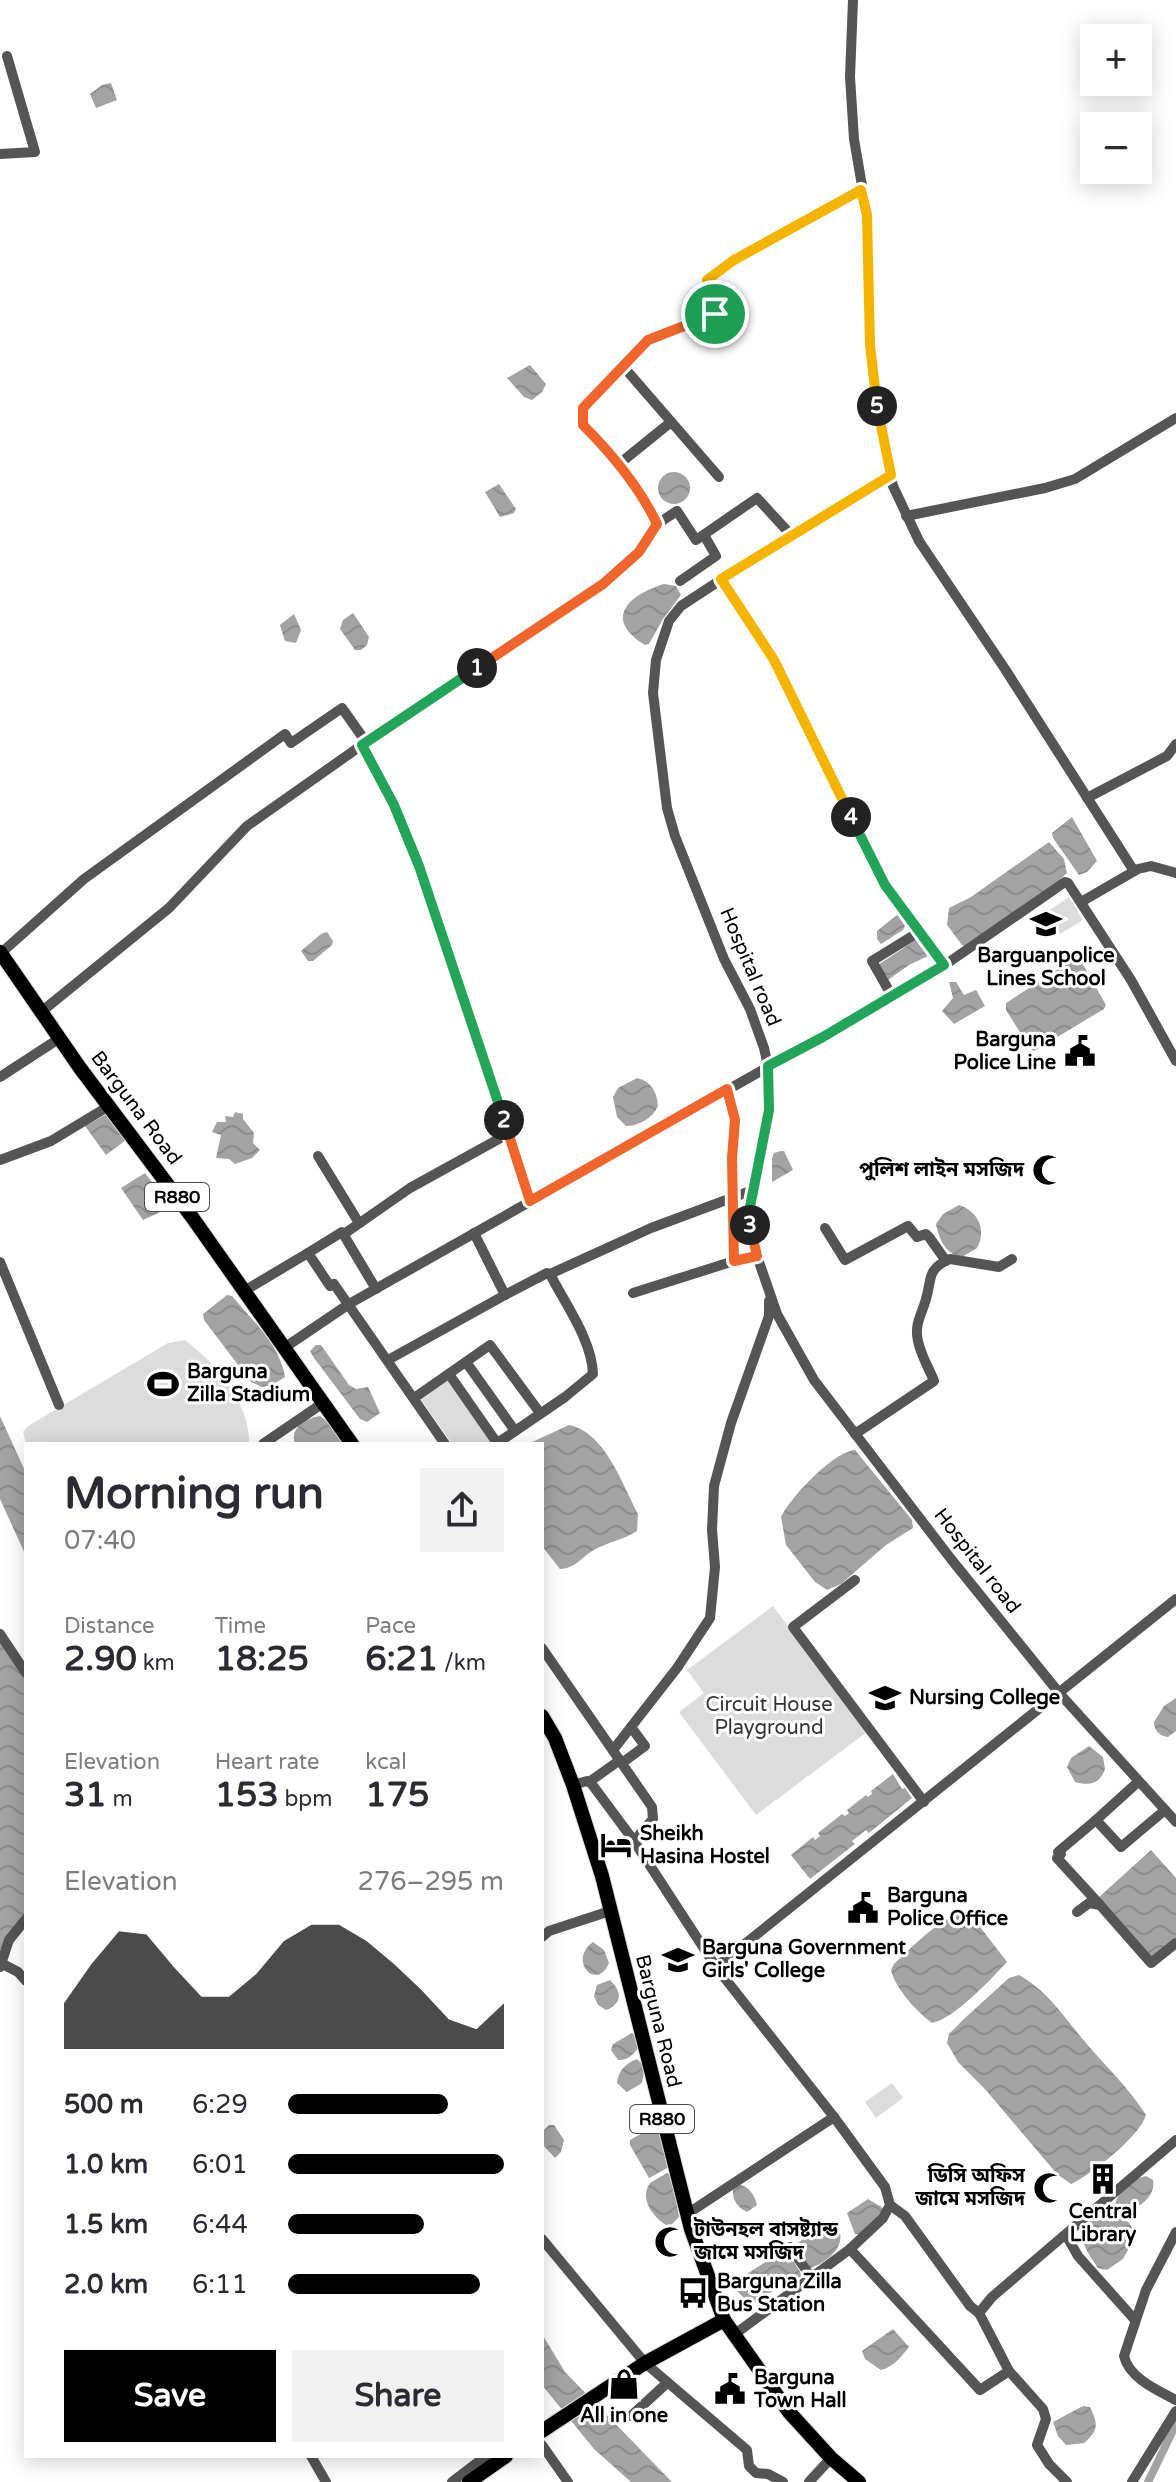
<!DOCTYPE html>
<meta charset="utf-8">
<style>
body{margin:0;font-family:"Varela Round","Noto Sans Bengali",sans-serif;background:#f2f2f3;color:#2b2b33;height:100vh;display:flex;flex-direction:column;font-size:30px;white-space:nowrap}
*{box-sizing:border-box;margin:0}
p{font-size:26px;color:#7c7c81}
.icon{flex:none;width:44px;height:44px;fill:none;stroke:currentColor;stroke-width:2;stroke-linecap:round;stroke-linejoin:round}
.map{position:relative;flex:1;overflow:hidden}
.side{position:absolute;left:24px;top:1442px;width:520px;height:1016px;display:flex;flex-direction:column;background:#fff;border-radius:0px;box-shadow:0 4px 20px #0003}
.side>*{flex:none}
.buttons{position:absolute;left:1080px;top:24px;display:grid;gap:16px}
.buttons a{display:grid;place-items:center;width:72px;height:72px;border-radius:0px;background:#fff;box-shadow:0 4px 20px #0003;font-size:40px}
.pin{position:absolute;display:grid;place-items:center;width:68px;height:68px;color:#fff;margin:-34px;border:4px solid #fff;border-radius:50%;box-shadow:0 2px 8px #0007}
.km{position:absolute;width:40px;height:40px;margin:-20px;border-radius:50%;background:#222;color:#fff;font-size:22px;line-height:40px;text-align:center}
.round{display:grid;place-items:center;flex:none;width:84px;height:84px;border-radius:0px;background:#f2f2f3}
.overview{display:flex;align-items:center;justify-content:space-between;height:136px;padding:0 40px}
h1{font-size:44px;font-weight:700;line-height:60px}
.metrics{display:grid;grid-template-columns:repeat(3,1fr);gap:12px;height:136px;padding:8px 40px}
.metrics div{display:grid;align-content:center}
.metrics b{font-size:34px;font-weight:700}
.metrics small{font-size:22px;font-weight:400}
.metrics p{font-size:22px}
.chart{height:224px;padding:16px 40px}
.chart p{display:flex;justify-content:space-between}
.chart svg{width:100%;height:144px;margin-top:8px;fill:#000;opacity:.7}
.button{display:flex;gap:16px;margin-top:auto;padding:16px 40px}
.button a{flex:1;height:92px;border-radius:0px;background:#000;color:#fff;font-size:32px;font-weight:700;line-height:92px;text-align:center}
.button a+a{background:#f2f2f3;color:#2b2b33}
ul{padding:0 40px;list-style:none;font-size:26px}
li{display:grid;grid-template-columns:128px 96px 1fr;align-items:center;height:60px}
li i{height:20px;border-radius:10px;background:#000}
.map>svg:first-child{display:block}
.green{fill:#dcdcdc}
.water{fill:url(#water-waves)}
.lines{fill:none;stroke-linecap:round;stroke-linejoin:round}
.canal{stroke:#a3a3a3;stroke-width:8}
.major-casing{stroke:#dbdbdb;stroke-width:16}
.minor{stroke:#555;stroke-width:10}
.major{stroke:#000;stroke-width:14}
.split-1-casing{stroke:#fff;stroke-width:16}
.split-2-casing{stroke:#fff;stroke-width:16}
.split-3-casing{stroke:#fff;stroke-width:16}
.split-4-casing{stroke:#fff;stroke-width:16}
.split-5-casing{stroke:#fff;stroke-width:16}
.split-6-casing{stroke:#fff;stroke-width:16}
.split-1{stroke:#f0652b;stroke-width:10}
.split-2{stroke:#22a559;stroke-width:10}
.split-3{stroke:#f0652b;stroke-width:10}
.split-4{stroke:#22a559;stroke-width:10}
.split-5{stroke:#f5b400;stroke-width:10}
.split-6{stroke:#f5b400;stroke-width:10}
.labels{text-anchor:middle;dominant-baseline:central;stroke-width:6;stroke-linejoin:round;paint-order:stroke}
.shield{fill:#fff;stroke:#4c4c4c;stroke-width:2}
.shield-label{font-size:18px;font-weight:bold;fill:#000}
.poi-label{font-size:20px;font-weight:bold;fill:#000;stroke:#fff;text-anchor:start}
.street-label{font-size:20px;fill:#000;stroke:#fff}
.park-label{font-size:20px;fill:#333;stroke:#fff}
</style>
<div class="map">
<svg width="1176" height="2482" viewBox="0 0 1176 2482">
<defs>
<pattern id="water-waves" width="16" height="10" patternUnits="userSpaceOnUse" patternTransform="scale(2)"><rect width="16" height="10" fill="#a3a3a3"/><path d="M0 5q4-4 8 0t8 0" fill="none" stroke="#8b8b8b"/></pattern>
</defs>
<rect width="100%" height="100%" fill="#fff"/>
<g class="green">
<path d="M 1069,897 L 1083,920 L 1060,934 L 1045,913 Z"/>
<path d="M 185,1340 C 216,1363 250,1403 249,1444 L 26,1444 L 23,1432 L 28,1426 L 168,1343 Z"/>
<path d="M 449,1377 L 492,1440 L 486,1444 L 452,1444 L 420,1398 Z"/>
<path d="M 773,1606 L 867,1732 L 756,1815 L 679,1712 L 704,1693 L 687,1670 Z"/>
<path d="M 892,2083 L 903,2098 L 876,2118 L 865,2102 Z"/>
</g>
<g class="water">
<path d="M 111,83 L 117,100 L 96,108 L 90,94 L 102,85 Z"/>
<path d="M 530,365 L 546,384 L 542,392 L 532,400 L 524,397 L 507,378 Z"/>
<circle cx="674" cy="488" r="16"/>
<path d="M 499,484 L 516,509 L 514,513 L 500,517 L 485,492 Z"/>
<path d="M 664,584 L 676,586 L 681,595 L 663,619 L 649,644 L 645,645 C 603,619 628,595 664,584 Z"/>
<path d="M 353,613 L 369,637 L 367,645 L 361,650 L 355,650 L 340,629 L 343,620 Z"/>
<path d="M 294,614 L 301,630 L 296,643 L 285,641 L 280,625 Z"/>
<path d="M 1072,817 L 1097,861 L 1087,872 L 1079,875 L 1053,838 L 1052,833 Z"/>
<path d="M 1049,842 L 1064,859 L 1067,873 L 1052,887 L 964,946 L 962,945 L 947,925 L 949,908 L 971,897 Z"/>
<path d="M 898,914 L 905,926 L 903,930 L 881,944 L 877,939 L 877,931 Z"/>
<path d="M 327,932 L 333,941 L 332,945 L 313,961 L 308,961 L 301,951 L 321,934 Z"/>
<path d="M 917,939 L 928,956 L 909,965 L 888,980 L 878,965 Z"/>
<path d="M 1074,959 L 1081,961 L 1106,1005 L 1104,1009 L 1034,1051 L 1030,1048 L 1006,1010 L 1006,1003 Z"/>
<path d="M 949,982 L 956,982 L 964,995 L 976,990 L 985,1006 L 954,1024 L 942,1011 L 953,998 Z"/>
<path d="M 637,1078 C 651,1081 657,1092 658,1106 C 653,1118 639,1126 626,1126 L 617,1117 L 613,1097 L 618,1088 Z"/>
<path d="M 235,1112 L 243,1114 L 243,1119 L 254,1133 L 253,1143 L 260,1150 L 252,1158 L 235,1164 L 229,1159 L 216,1158 L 221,1135 L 212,1132 L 217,1122 L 226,1122 L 225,1116 L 233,1117 Z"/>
<path d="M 107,1114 L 126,1140 L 106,1155 L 85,1126 Z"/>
<path d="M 781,1151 L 784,1151 L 793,1170 L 772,1182 L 772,1158 L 774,1153 Z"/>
<path d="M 145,1173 L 168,1203 L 169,1208 L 143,1220 L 121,1188 Z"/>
<path d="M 959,1205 C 978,1211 987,1230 977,1248 L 962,1257 C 945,1254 939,1239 936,1224 L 943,1214 Z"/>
<path d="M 227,1295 L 232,1296 C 252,1320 280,1345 285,1377 L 272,1385 L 262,1387 L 251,1382 L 204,1320 L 203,1314 Z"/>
<path d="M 316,1345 L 321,1345 L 349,1385 L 356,1389 L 368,1387 L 380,1413 L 367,1422 L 360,1419 L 314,1358 L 310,1351 Z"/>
<path d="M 0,1416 L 26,1473 L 26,1556 L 0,1499 Z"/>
<path d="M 320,1416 L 332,1425 L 343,1444 L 295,1444 C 289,1428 306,1418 320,1416 Z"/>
<path d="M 569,1425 C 605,1432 622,1484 638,1514 L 637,1531 C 623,1540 608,1542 594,1550 C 581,1557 577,1568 560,1569 L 542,1546 L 542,1444 L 528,1444 Z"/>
<path d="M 855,1450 L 912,1520 L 913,1528 L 886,1545 L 841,1584 L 827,1590 L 815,1582 L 786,1545 L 781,1517 C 790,1498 834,1451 855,1450 Z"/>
<path d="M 0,1641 L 26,1676 L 26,1914 L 0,1950 Z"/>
<path d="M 1176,1698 L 1176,1731 L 1168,1737 C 1160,1736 1154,1731 1154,1722 L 1164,1706 Z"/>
<path d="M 1089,1746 L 1103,1757 L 1105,1769 C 1100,1784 1089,1786 1075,1782 L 1067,1767 L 1071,1758 Z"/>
<path d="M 893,1774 L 902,1789 L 905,1788 L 912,1798 L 869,1833 L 866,1830 L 852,1841 L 855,1844 L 810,1879 L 791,1855 L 813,1837 L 815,1840 L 820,1836 L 818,1833 L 842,1814 L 845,1816 L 849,1813 L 847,1810 L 866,1795 L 868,1797 L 872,1794 L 871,1791 Z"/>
<path d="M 1151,1850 L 1176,1878 L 1176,1938 L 1152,1959 L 1098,1898 Z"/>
<path d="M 963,1912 L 974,1919 L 1007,1962 C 991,1979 954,2019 932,2023 C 917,2012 895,1988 891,1970 L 894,1964 C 911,1948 940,1918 963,1912 Z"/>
<path d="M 593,1942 L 604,1950 L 609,1963 C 597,1992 567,1961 593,1942 Z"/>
<path d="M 1019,1975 C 1046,1990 1062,2014 1081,2037 C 1103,2064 1128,2086 1146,2115 C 1140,2136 1091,2175 1071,2184 L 1057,2174 L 984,2088 L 958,2062 L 947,2043 L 949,2034 L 966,2017 L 1009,1978 Z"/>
<path d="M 610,1980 C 622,1992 623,2003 606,2010 L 598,2005 L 594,1996 L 597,1985 Z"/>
<path d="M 632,2033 L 638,2039 L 639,2047 C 634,2054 627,2061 618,2060 L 611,2050 L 613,2044 Z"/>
<path d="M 637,2059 C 646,2066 644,2073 642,2083 L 627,2092 L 617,2083 C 618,2071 626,2063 637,2059 Z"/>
<path d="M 549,2125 L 554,2125 L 564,2140 L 561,2152 L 555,2158 L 542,2144 L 542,2132 Z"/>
<path d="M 653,2127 L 661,2132 L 669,2167 L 649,2178 L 630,2145 L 630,2140 Z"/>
<path d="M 667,2173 L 673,2178 L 679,2217 L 669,2227 C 655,2219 638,2200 650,2183 Z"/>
<path d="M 1146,2176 L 1153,2180 C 1157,2199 1130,2216 1115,2208 C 1115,2193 1131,2179 1146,2176 Z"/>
<path d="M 737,2184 C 749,2186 754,2194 757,2205 L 747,2212 C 738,2208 732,2200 733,2189 Z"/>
<path d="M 868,2199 L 883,2208 L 883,2212 L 859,2234 L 855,2234 L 847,2213 Z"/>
<path d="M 1106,2208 C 1121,2211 1132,2222 1135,2237 L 1123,2259 L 1107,2270 L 1098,2268 C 1079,2241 1073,2227 1106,2208 Z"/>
<path d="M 825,2223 L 837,2226 C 849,2245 827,2263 810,2268 L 795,2249 L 798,2243 Z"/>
<path d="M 786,2249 L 802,2275 L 794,2283 L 779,2287 L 751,2305 L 736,2290 L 739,2279 Z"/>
<path d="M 893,2329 L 909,2347 C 902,2356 892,2368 881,2370 L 865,2359 L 862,2351 Z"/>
<path d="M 542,2334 L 565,2372 L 672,2482 L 631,2482 L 594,2449 L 542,2385 Z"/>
<path d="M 1083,2406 L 1090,2407 C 1098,2424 1099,2430 1084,2443 L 1066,2445 L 1058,2436 L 1053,2422 Z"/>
</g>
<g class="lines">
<path class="canal" d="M 1148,2482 L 1176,2424"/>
<defs>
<g id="major">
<path d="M 0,952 L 80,1068 L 192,1217 L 352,1444"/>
<path d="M 542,1716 L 555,1738 L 573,1785 L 602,1876 L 691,2229 L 724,2320 L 789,2412 L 831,2458 L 859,2482"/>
<path d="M 542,2431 L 645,2363 L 724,2320"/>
<path d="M 469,2482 L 506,2456"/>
</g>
</defs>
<use href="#major" class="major-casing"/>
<g class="minor">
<path d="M 853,0 L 850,77 L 854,139 L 867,215 L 870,345 L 877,411 L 893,486 L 919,541 L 1005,669 L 1134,871"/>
<path d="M 0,154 L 35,152 L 7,56"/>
<path d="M 622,365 L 719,477"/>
<path d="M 619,464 L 671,422"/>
<path d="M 891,475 L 774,545 L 681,606 L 669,621 L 656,660 L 653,693 L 667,808 L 675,836 L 724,959 L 750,1009 L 764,1048 L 768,1066 L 769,1110 L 749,1220 L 757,1256 L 777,1314 L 814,1380 L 951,1559 L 1060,1694 L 1176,1822"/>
<path d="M 906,516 L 1045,488 L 1075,479 L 1176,418"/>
<path d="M 657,524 L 677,511 L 696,540 L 757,498 L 791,535"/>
<path d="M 721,579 L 774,660 L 885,885 L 944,965"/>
<path d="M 680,581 L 716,556 L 704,535"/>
<path d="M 362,745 C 438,888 481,1047 530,1201"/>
<path d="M 1087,798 L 1167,756 L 1176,744"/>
<path d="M 1081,902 L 1138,869 L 1151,866 L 1176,873"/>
<path d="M 1,953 L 84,879 L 285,734 L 291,743 L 342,708 L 366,742"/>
<path d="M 892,996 L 872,961 L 919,932"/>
<path d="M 41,1012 L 169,908 L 247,826 L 362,745 L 603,584 L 639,552 L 657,524 C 639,486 613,455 583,425 L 583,408 L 648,340 L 715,314 L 721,306 L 707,280 L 734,260 L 861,190"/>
<path d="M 0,1077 L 60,1038"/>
<path d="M 727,1089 L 735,1120 L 732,1158 L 734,1261"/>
<path d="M 318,1156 L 359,1223"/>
<path d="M 0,1160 L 51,1141 L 109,1106"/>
<path d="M 825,1228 L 845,1260 L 908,1226 L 917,1237 L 926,1234 L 929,1237 L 946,1261"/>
<path d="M 474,1233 L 505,1295 L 547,1273 L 550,1274 C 565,1304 592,1340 593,1374 L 565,1397 L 496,1444"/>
<path d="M 344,1234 L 410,1188 L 508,1134"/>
<path d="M 308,1253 L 342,1232 L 376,1289"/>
<path d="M 0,1262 L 59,1405"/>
<path d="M 550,1274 L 651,1228 L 753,1190"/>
<path d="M 244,1291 L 308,1253 L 330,1286 L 334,1284 L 445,1444"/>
<path d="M 633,1293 L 737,1260 L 757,1256"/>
<path d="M 284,1348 L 349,1304 L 888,999 L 952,960 L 1065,882 L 1068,883 L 1131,980 L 1176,1061"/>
<path d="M 388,1360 L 505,1295"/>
<path d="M 466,1362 L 515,1431"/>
<path d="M 449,1374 L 497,1443"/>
<path d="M 414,1398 L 490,1345 L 540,1413"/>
<path d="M 855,1434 L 934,1381 C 929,1368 921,1356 918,1341 C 914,1324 922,1314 926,1299 C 932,1280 926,1269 950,1259 L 999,1267 L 1012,1259"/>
<path d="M 263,1444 L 323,1403"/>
<path d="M 855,1580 L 793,1627 L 924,1802"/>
<path d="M 0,1634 L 26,1673"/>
<path d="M 542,1648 L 652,1807 L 653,1819 L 634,1841"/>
<path d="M 613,1750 L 677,1668 L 710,1618 L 715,1567 L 712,1530 L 714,1486 L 731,1423 L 769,1316 L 769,1301"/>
<path d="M 622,1763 L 645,1746 L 631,1727"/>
<path d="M 589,1782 L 620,1760"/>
<path d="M 1138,1782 L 1096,1820 L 1121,1847 L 1165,1810"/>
<path d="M 573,1785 L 587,1781 L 591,1783 L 634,1841 L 716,1967 L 834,2117 L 885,2187 L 890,2205 L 883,2218 L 850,2249 L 735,2334"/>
<path d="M 1096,1820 L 1058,1852 L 1061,1854 L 1057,1858 L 1100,1905"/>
<path d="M 1077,1912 L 1089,1903 L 1100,1905 L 1151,1963 L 1176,1943"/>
<path d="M 542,1937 L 549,1931 L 610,1911"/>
<path d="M 1,1963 L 18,1972 L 26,1981"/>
<path d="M 0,1967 L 9,1940 L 26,1919"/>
<path d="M 716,1967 L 1176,1599"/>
<path d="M 890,2205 L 905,2216 L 970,2306 L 979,2313"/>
<path d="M 687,2214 L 834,2117"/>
<path d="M 1176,2232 L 1146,2290 L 1124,2356 C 1129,2378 1157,2390 1176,2400"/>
<path d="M 1066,2235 L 1078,2256 L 1135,2320"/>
<path d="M 542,2239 L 645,2363 L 747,2450 L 749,2466 L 756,2473 L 768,2474 L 783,2482"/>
<path d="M 790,2247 L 811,2277"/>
<path d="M 850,2249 L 980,2390 L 1009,2371"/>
<path d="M 631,2416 L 667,2383"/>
<path d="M 542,2445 L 568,2482"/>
<path d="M 311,2456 L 326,2482"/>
<path d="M 452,2482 L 486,2456"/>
<path d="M 809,2482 L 831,2458"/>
<path d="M 1067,2482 L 1049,2464 L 1037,2445 L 1046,2419 L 1043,2409 L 1009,2371 L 979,2313 L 992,2297 L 1176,2140"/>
<path d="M 1132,2482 L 1176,2411"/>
</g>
<use href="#major" class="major"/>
</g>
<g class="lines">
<defs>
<path id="split-1" d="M 477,668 L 603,584 L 639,552 L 657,524 C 639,486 613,455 583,425 L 583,408 L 648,340 L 715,314"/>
<path id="split-2" d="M 477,668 L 362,745 L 394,805 L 419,866 L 504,1120"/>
<path id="split-3" d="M 504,1120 L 530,1201 L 727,1089 L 735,1120 L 732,1158 L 734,1261 L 757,1256 L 750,1225"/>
<path id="split-4" d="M 750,1225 L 750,1207 L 769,1110 L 768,1066 L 823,1037 L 944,965 L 885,885 L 851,817"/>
<path id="split-5" d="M 851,817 L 774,660 L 721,579 L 891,475 L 877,406"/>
<path id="split-6" d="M 715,314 L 721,306 L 707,280 L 734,260 L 861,190 L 867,215 L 870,345 L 877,406"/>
</defs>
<use href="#split-1" class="split-1-casing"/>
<use href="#split-2" class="split-2-casing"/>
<use href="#split-3" class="split-3-casing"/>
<use href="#split-4" class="split-4-casing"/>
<use href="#split-5" class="split-5-casing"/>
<use href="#split-6" class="split-6-casing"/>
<use href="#split-1" class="split-1"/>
<use href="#split-2" class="split-2"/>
<use href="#split-3" class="split-3"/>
<use href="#split-4" class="split-4"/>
<use href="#split-5" class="split-5"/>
<use href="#split-6" class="split-6"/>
</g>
<defs>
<symbol id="school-bare" viewBox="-9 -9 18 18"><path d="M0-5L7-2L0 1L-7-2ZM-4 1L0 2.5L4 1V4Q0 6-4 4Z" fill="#000" stroke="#fff" stroke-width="2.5" paint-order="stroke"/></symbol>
<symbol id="civic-bare" viewBox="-9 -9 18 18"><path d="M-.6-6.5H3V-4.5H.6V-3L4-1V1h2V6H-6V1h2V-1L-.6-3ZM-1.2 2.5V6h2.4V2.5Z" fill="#000" stroke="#fff" stroke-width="2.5" paint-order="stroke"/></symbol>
<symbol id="mosque-bare" viewBox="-9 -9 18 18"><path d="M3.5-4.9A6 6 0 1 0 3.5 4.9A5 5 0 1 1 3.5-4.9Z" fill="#000" stroke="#fff" stroke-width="2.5" paint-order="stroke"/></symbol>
<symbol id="stadium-bare" viewBox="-9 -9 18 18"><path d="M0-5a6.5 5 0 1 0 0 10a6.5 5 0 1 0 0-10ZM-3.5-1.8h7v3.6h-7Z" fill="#000" stroke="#fff" stroke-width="2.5" paint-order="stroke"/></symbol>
<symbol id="university-bare" viewBox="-9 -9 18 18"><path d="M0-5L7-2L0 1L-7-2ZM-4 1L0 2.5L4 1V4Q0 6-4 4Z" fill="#000" stroke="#fff" stroke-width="2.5" paint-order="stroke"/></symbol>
<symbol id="hotel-bare" viewBox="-9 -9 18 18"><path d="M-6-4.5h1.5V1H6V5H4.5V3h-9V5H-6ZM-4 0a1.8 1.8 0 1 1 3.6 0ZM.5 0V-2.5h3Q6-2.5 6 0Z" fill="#000" stroke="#fff" stroke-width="2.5" paint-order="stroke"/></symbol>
<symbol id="building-bare" viewBox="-9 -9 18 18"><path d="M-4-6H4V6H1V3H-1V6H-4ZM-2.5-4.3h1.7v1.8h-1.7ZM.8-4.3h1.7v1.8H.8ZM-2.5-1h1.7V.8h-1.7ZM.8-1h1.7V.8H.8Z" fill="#000" stroke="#fff" stroke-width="2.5" paint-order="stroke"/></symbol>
<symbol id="bus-bare" viewBox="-9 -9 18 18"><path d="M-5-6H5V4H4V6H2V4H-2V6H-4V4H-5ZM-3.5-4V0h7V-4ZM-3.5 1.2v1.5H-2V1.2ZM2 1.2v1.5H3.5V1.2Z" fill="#000" stroke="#fff" stroke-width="2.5" paint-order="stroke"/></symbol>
<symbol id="shop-bare" viewBox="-9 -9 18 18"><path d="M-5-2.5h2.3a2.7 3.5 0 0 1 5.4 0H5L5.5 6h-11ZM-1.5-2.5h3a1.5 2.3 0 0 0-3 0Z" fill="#000" stroke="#fff" stroke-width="2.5" paint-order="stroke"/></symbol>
</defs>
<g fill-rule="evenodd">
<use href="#school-bare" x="1024" y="902" width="44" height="44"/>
<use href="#civic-bare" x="1058" y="1029" width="44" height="44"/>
<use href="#mosque-bare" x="1026" y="1148" width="44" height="44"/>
<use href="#stadium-bare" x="141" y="1362" width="44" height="44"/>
<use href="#university-bare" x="863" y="1676" width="44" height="44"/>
<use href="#hotel-bare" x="594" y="1823" width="44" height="44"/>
<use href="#civic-bare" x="841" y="1886" width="44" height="44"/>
<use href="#university-bare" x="656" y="1938" width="44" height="44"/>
<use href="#building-bare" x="1081" y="2157" width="44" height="44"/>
<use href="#mosque-bare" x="1027" y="2166" width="44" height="44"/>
<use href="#mosque-bare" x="648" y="2220" width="44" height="44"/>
<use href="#bus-bare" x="671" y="2271" width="44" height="44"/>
<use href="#shop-bare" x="602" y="2362" width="44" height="44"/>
<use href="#civic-bare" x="708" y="2367" width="44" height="44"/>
</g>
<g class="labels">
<g class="shield">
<rect x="145" y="1183" width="64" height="28" rx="6"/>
<rect x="630" y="2105" width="64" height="28" rx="6"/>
</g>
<g class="shield-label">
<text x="177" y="1197">R880</text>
<text x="662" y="2119">R880</text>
</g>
<g class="poi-label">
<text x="1046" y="956" text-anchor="middle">Barguanpolice<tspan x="1046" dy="23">Lines School</tspan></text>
<text x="1056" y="1040" text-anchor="end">Barguna<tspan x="1056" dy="23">Police Line</tspan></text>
<text x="1024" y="1170" text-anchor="end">পুলিশ লাইন মসজিদ</text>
<text x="187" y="1372">Barguna<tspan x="187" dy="23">Zilla Stadium</tspan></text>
<text x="909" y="1698">Nursing College</text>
<text x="640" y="1834">Sheikh<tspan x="640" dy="23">Hasina Hostel</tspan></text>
<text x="887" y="1896">Barguna<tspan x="887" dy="23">Police Office</tspan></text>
<text x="702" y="1948">Barguna Government<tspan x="702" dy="23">Girls' College</tspan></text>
<text x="1025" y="2176" text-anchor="end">ডিসি অফিস<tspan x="1025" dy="23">জামে মসজিদ</tspan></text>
<text x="1103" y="2212" text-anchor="middle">Central<tspan x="1103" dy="23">Library</tspan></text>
<text x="694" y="2230">টাউনহল বাসষ্ট্যান্ড<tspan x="694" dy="23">জামে মসজিদ</tspan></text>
<text x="717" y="2282">Barguna Zilla<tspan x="717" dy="23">Bus Station</tspan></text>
<text x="754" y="2378">Barguna<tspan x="754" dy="23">Town Hall</tspan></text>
<text x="624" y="2416" text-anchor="middle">All in one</text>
</g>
<g class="street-label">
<text transform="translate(750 967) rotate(67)">Hospital road</text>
<text transform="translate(136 1108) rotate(53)">Barguna Road</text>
<text transform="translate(977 1561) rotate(52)">Hospital road</text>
<text transform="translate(658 2021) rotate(76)">Barguna Road</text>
</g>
<g class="park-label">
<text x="769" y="1705">Circuit House<tspan x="769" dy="23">Playground</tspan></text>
</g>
</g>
</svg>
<div class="buttons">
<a>+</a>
<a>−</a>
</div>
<div class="pin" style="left:715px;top:314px;background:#1e9e55"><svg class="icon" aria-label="arrive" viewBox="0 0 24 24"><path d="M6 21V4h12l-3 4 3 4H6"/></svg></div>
<b class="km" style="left:477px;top:668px">1</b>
<b class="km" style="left:504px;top:1120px">2</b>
<b class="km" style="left:750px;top:1225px">3</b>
<b class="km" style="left:851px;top:817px">4</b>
<b class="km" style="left:877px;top:406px">5</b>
<section class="side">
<div class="overview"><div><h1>Morning run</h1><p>07:40</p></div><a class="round"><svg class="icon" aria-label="share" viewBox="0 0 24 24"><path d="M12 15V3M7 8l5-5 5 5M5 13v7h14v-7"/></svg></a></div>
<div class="metrics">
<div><p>Distance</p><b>2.90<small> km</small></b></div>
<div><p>Time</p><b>18:25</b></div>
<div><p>Pace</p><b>6:21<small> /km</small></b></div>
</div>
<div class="metrics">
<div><p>Elevation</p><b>31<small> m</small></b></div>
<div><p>Heart rate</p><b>153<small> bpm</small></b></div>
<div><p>kcal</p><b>175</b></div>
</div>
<div class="chart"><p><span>Elevation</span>276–295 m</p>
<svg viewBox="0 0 160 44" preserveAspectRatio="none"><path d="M0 44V30L10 18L20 8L30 9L40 19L50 28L60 28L70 21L80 11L90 6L100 6L110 11L120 18L130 26L140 35L150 38L160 30V44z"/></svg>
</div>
<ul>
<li><b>500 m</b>6:29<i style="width:74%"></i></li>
<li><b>1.0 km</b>6:01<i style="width:100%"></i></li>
<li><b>1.5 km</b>6:44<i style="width:63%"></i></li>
<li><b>2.0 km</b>6:11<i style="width:89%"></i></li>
</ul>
<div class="button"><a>Save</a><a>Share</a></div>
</section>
</div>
